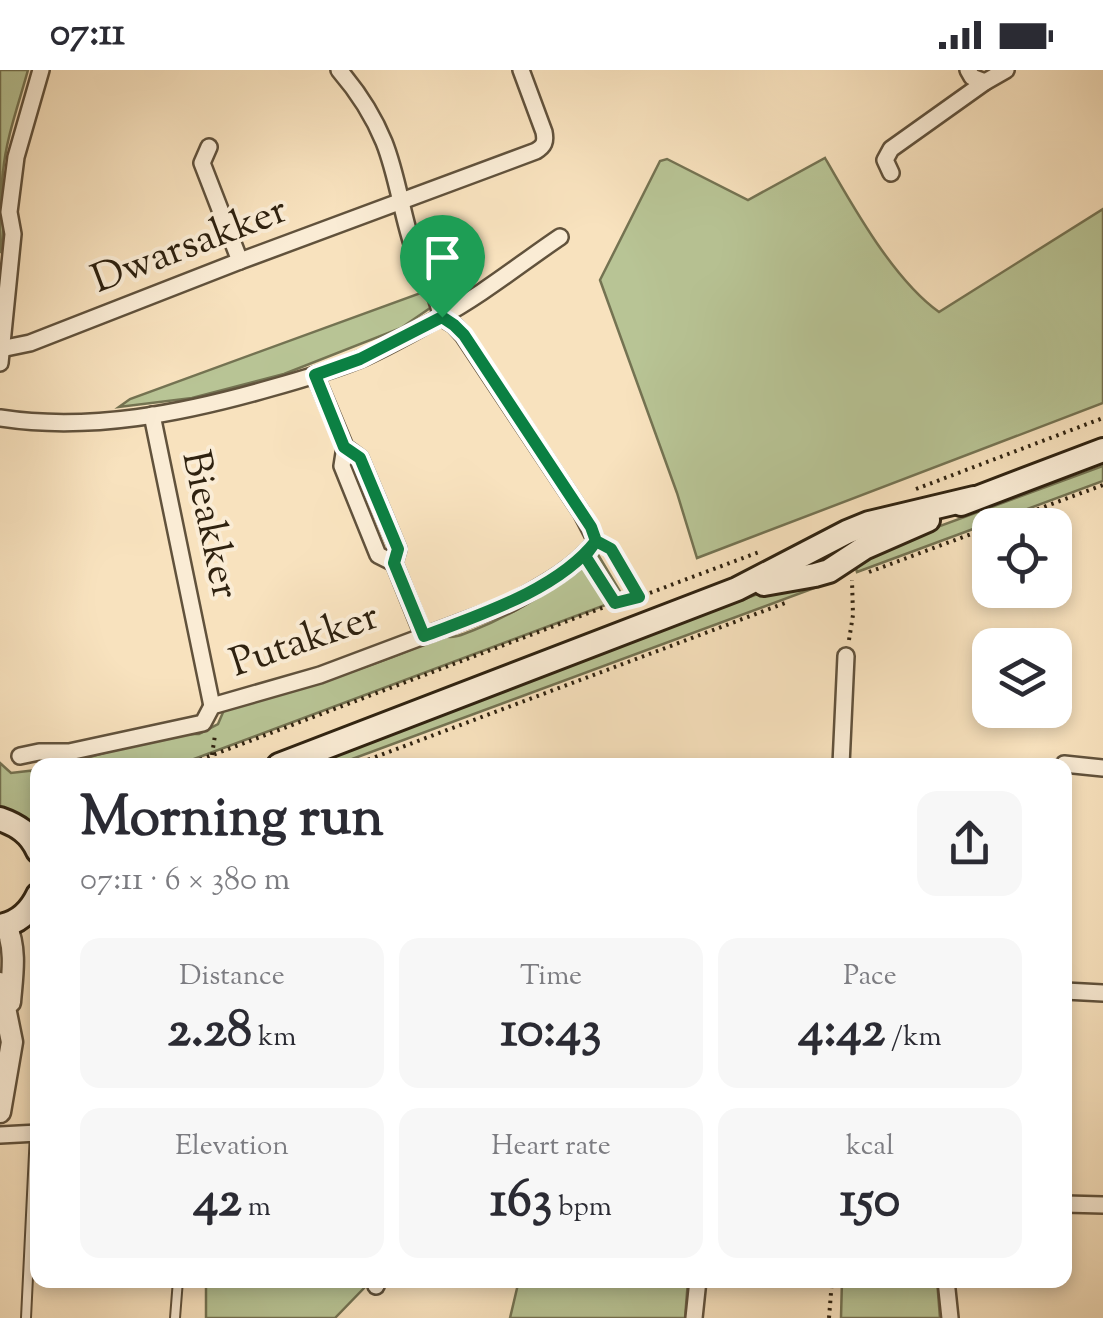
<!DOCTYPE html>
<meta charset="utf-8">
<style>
body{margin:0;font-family:"Sorts Mill Goudy",serif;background:#f7f7f7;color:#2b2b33;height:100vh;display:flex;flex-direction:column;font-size:38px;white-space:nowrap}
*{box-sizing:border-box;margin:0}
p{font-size:32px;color:#7c7c81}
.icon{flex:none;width:55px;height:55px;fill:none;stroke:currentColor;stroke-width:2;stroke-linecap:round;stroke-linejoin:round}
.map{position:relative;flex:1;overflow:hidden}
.details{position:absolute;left:30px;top:688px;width:1042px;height:530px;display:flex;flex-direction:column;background:#fff;border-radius:20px;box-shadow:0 5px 15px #0003}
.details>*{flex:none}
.tools{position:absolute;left:972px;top:438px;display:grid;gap:20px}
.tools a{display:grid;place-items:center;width:100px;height:100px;border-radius:20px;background:#fff;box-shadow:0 5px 15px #0003;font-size:50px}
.pin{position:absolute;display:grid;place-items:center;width:85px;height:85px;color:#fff;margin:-102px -42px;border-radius:50% 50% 50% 0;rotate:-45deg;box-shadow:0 0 10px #0007}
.pin .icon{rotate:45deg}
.round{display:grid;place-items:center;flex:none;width:105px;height:105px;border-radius:20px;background:#f7f7f7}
.summary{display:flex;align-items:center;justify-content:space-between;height:170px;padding:0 50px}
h1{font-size:55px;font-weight:700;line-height:75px}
.metrics{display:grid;grid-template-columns:repeat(3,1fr);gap:15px;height:170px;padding:10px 50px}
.metrics div{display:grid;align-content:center;border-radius:20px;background:#f7f7f7;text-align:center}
.metrics b{font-size:50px;font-weight:700}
.metrics small{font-size:28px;font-weight:400}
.metrics p{font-size:28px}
.status{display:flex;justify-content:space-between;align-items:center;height:70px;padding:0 50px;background:#fff;direction:ltr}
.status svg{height:28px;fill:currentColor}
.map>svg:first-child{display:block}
.green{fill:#b8c495;stroke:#747352;stroke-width:2.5}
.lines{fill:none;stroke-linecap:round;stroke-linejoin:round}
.service-casing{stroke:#61523c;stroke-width:12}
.minor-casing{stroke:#61523c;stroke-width:20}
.tertiary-casing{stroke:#61523c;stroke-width:25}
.secondary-casing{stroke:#2f2210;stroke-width:28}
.path{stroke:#2f2210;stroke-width:4;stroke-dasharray:2.5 5;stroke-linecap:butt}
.service{stroke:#faecd5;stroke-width:8}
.minor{stroke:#faecd5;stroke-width:15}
.tertiary{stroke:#faecd5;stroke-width:20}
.secondary{stroke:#faecd5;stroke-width:22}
.route-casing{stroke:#fff;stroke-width:20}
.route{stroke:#0b8043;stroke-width:12}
.labels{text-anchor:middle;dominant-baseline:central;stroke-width:8;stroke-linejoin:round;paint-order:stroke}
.street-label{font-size:40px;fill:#2f2210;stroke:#faecd5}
</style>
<div class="status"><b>07:11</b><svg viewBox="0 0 49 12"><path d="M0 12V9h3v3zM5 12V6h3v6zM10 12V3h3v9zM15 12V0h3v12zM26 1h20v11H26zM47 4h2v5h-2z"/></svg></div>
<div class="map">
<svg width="1103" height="1248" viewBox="0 0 1103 1248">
<rect width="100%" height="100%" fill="#f8e2be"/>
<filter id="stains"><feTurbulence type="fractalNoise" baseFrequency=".002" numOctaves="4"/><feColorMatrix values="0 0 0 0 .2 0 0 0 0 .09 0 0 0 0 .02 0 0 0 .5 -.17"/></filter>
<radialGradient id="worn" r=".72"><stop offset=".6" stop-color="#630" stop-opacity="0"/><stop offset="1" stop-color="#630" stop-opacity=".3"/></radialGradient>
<g class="green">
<path d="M 0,0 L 28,0 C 19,33 6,68 3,102 C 0,129 7,158 0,183 Z"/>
<path d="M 825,88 C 853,137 894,210 939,242 L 1103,139 L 1103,333 L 697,488 L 677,423 L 600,210 L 660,91 L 667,89 L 748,130 Z"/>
<path d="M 426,221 L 433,236 L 401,258 L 284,304 L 192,328 L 119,337 L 130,329 Z"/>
<path d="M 1103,396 L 1103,411 L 857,502 L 853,488 Z"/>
<path d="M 597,483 L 624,528 L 178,695 L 62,695 L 170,664 L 199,664 L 218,654 L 224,640 C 248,635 270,627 293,620 C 344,605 394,588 443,566 C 455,569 463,564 474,560 C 521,542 558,514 597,483 Z"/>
<path d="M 832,496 L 836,510 L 336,695 L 303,695 Z"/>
<path d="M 0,693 L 11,703 L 37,700 L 37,748 L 27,752 L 0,737 Z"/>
<path d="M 206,1210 L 369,1210 L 365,1217 L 335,1248 L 206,1248 Z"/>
<path d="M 519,1210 L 688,1210 L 685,1248 L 510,1248 Z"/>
<path d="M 842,1210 L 937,1210 L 940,1248 L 841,1248 Z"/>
</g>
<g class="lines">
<defs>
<g id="service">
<path d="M 26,1248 L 35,1063"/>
<path d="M 175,1248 L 178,1210"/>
</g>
<g id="minor">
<path d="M 968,0 L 972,7 L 985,12"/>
<path d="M 209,77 L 202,93 L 240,191"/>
<path d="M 891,103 L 885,90 L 891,79 L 985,12 L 1006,0"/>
<path d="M 1,279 L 30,273 L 240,191 L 536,81 C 544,76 546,72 544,62 L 521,0"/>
<path d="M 0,293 L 13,164 L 9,142 L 16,87 L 41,0"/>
<path d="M 315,305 L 345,377 L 360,388 L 398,479 L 394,493 L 423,565"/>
<path d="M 152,345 L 212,636"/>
<path d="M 0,348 C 90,362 184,343 271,318 C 300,310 330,301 358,290 C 386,278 413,262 439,248 C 482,225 520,194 560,167"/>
<path d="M 345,377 L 342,396 L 378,485 L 394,493"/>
<path d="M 20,686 L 39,682 L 69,682 L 203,653 L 212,636 L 320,605 L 509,534 C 539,517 575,499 596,471 L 581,442 L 463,265 L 454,255 L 441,247 C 438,223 424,206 415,183 C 402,147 398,107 384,72 C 373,45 358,22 339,0"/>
<path d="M 1064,694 L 1103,698"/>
<path d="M 841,695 L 846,586"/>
<path d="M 1065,921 L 1103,923"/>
<path d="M 0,1065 L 38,1063"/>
<path d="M 1065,1134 L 1103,1135"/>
<path d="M 946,1210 L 950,1248"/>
<path d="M 376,1216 L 378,1210"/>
<path d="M 694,1248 L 698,1210"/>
</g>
<g id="tertiary">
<path d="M 6,855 C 17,880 12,907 10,932"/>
<path d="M 0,913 L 12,972 L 0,1042"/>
</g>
<g id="secondary">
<path d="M 961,434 L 1103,380"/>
<path d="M 764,514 L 815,505 L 829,501 L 864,478 L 928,450"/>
<path d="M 279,695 L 737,519 L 847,462 L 869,453 L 974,428"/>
<path d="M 0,749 C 17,755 30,763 38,781"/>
<path d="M 0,856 C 18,853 30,842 38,825"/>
</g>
</defs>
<use href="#service" class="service-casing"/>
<use href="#minor" class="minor-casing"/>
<use href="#tertiary" class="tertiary-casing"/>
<use href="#secondary" class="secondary-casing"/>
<g class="path">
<path d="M 916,419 L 1103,348"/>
<path d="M 995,455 L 1103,415"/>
<path d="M 611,479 L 639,527"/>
<path d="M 594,499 L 615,533"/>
<path d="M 869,502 L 990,457"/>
<path d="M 849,570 L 853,545 L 852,510"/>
<path d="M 212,685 L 215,665"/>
<path d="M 186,695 L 615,533 L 639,527 L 759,482"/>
<path d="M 354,695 L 785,533"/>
<path d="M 829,1248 L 832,1210"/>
</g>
<use href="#service" class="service"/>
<use href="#minor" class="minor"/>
<use href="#tertiary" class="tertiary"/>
<use href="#secondary" class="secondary"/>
</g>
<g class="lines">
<defs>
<path id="route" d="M 442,247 L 454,255 L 464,265 L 591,457 L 596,471 L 585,486 L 615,533 L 639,527 L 611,479 L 596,471 C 558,520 479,545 424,566 L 394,493 L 398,479 L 360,388 L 344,377 L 315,305 L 360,289 L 442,247"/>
</defs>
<use href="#route" class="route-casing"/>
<use href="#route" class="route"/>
</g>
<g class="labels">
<g class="street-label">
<text transform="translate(190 177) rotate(-21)">Dwarsakker</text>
<text transform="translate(208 455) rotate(78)">Bieakker</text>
<text transform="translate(305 572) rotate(-19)">Putakker</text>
</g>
</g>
<rect width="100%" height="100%" filter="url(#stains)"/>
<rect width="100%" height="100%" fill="url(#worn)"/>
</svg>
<div class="tools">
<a><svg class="icon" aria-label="locate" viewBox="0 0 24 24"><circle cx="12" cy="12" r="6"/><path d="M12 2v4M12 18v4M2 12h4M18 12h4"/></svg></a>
<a><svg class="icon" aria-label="layers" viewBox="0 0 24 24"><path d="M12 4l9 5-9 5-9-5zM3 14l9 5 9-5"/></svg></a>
</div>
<div class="pin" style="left:442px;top:247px;background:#1e9e55"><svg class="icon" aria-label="arrive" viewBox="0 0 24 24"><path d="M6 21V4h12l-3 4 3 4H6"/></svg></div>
<section class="details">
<div class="summary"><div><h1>Morning run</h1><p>07:11 · 6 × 380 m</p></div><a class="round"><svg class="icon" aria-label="share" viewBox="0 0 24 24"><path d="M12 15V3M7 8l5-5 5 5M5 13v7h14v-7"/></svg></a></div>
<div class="metrics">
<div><p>Distance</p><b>2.28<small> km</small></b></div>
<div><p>Time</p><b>10:43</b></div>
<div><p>Pace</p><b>4:42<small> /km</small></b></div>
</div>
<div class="metrics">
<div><p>Elevation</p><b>42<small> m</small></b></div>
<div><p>Heart rate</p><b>163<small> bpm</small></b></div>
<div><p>kcal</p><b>150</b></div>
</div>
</section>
</div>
